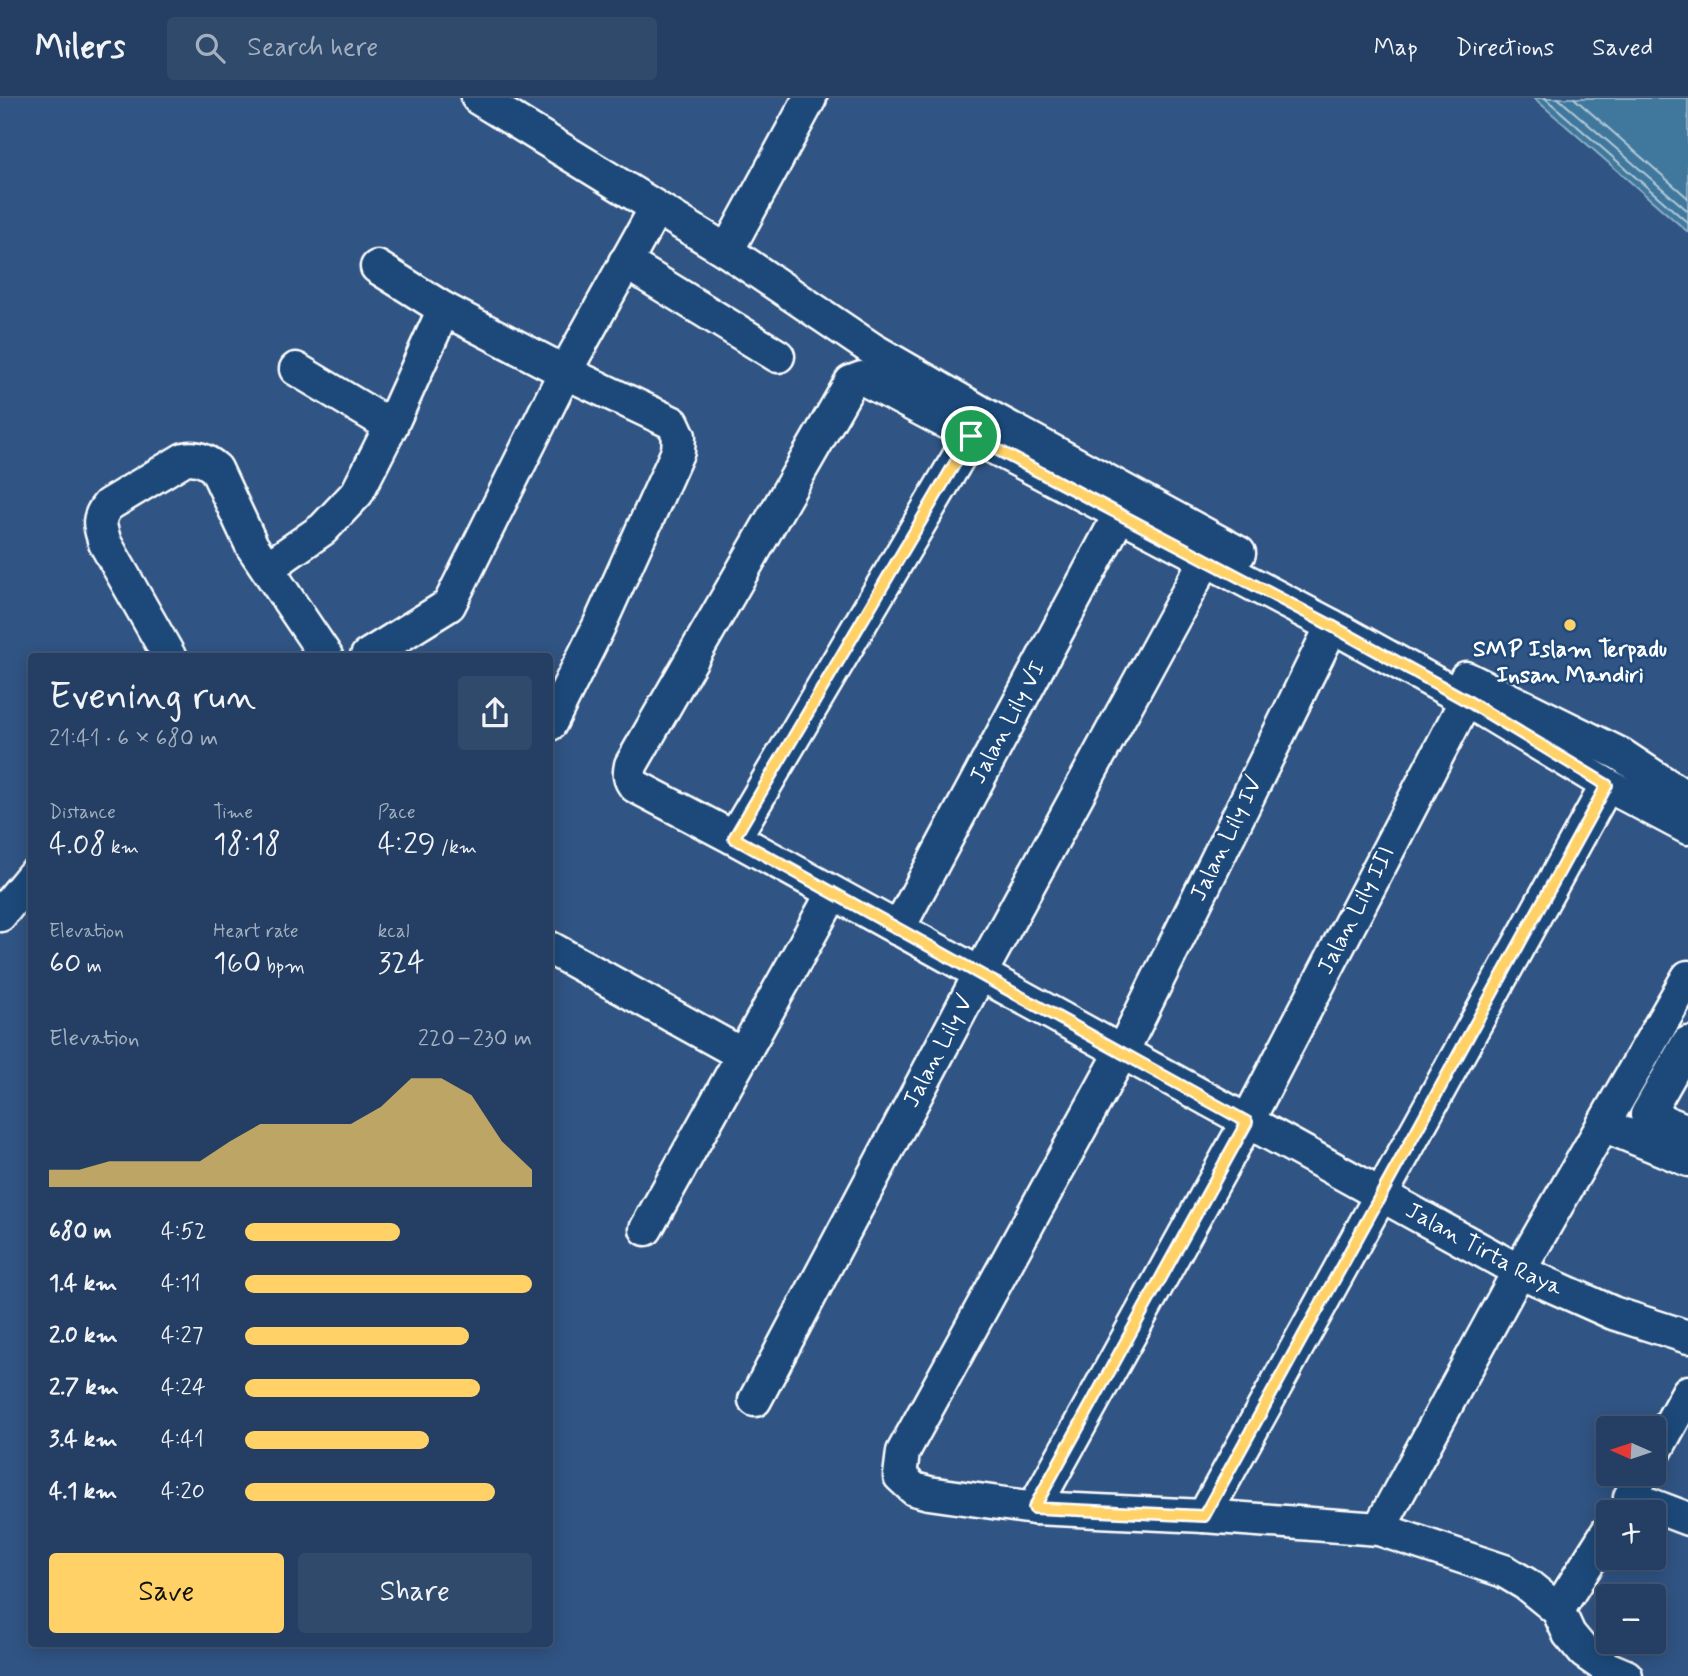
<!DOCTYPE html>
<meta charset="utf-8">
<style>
body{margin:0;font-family:Mynerve,sans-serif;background:#304a6c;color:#f1f3f6;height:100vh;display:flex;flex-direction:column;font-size:26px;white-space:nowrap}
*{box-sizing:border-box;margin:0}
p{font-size:23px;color:#a3afbe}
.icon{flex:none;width:38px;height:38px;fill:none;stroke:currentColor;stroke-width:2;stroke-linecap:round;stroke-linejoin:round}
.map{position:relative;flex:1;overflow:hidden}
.side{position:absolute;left:28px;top:555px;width:525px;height:994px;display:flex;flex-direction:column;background:#243f63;border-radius:7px;box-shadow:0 4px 18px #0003,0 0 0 2px #415878}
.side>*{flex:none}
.needle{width:46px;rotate:273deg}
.buttons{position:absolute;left:1596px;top:1318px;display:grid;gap:14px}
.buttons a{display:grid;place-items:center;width:70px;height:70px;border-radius:7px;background:#243f63;box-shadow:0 4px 18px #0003,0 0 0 2px #415878;font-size:35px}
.pin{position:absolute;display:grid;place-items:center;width:60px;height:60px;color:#fff;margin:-30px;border:4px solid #fff;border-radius:50%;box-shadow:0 2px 7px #0007}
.round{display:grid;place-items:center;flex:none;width:74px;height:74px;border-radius:7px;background:#304a6c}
.head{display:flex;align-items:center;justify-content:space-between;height:119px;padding:0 21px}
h1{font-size:38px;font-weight:600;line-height:52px}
.stats{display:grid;grid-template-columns:repeat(3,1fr);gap:10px;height:119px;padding:7px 21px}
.stats div{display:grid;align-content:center}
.stats b{font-size:30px;font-weight:600}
.stats small{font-size:19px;font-weight:400}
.stats p{font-size:19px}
.chart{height:196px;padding:14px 21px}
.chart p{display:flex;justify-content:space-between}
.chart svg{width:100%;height:126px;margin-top:7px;fill:#ffd166;opacity:.7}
.primary-button{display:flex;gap:14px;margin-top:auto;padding:14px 21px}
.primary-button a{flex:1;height:80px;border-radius:7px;background:#ffd166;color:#111;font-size:28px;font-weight:600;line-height:80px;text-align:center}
.primary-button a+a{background:#304a6c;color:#f1f3f6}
ul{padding:0 21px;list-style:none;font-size:23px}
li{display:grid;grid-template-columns:112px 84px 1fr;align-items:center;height:52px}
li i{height:18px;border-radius:9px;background:#ffd166}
header{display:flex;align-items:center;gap:42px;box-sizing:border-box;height:98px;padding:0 35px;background:#243f63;border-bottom:2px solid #415878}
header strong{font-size:33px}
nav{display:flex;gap:38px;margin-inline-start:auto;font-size:24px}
.search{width:490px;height:63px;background:#304a6c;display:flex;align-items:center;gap:18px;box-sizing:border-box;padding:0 24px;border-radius:7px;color:#a3afbe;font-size:26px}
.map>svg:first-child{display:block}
.water{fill:#40789d;stroke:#8caec4;stroke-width:2}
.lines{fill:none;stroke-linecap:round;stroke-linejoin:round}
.shore{stroke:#b3c9d8;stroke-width:2}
.street-casing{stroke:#fff;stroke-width:37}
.street{stroke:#1f4a7a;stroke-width:32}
.route-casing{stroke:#fff;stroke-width:14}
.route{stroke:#ffd166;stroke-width:9}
.poi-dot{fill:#ffd166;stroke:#1f4a7a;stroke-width:2.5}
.labels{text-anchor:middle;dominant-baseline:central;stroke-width:5;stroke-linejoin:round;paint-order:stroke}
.poi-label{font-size:23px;font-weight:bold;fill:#fff;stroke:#1f4a7a}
.street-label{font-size:23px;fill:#fff;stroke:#1f4a7a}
</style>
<header>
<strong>Milers</strong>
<div class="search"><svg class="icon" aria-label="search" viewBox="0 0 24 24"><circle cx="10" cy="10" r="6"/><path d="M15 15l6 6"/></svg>Search here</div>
<nav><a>Map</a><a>Directions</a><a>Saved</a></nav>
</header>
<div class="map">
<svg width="1688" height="1578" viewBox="0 0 1688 1578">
<rect width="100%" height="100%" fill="#305484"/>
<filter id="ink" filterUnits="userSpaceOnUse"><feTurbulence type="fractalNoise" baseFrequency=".0143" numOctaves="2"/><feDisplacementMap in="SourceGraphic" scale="14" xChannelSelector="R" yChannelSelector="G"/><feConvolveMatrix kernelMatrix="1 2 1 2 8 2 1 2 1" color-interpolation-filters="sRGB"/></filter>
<g filter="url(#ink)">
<path class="water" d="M 1534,0 L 1688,0 L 1688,134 Z"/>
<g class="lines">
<g class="shore">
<path d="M 1545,0 L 1688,125"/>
<path d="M 1558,0 L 1688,113"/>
<path d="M 1574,0 L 1688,100"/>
</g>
<defs>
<g id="street">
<path d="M 478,0 L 727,153 L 872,251 L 984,316 L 1239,455"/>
<path d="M 727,153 L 810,0"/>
<path d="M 625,164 L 778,258"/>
<path d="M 377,169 L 444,211 L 565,274 L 673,325 L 679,338 L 678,353 L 598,530 L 550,626"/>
<path d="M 296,271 L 391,328"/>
<path d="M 267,470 L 323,431 L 357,395 L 391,328 L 444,211"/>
<path d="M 1332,528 L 1122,954 L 903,1354 L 900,1378 L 914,1391 L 929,1395 L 1034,1410 L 1204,1418 L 1379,1431 L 1504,1473 L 1526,1486 L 1558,1512 L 1569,1536 L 1584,1554 L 1607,1570 L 1626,1578"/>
<path d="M 169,558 L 105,445 C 100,428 96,422 108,407 L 184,361 C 197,358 207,363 216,371 L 252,448 L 326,558"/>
<path d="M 367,558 L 449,507 L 565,274 L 656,110"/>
<path d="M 1466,580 L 1620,656 L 1688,701"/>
<path id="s1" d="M 1688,730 L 1607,687 L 1466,602 L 1332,528 L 862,280 L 851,284 L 631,667 C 629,676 629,681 635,688 L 734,740 L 1519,1173 L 1613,1215 L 1688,1239"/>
<path d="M 734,740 L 971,338"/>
<path d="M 0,817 L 32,778"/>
<path id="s2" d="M 898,831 L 1119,418"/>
<path d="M 550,850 L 743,957"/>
<path d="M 1688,945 L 1647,1017 L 1688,1033"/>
<path d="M 1603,1027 L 1688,1062"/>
<path d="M 646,1131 L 833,795"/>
<path id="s3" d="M 755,1302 L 980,876 L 1206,461"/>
<path d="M 1654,1356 L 1688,1294"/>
<path d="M 1643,1376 L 1630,1399 L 1688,1421"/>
<path id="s4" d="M 1034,1410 L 1247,1024 L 1466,602"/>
<path d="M 1204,1418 L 1607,687"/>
<path d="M 1379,1431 L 1519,1173 L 1688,879"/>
<path d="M 1558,1512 L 1608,1433"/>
</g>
</defs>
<use href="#street" class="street-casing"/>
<use href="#street" class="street"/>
</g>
</g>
<g class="lines" filter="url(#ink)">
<defs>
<path id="route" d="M 971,338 L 1332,528 L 1466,602 L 1607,687 L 1204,1418 L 1034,1410 L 1247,1024 L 734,740 Z"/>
</defs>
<use href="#route" class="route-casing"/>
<use href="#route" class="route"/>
</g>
<circle class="poi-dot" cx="1570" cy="527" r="7"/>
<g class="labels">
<g class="poi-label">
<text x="1570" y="552">SMP Islam Terpadu<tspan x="1570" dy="26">Insan Mandiri</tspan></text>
</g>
<g class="street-label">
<text stroke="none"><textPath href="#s2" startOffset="234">Jalan Lily VI</textPath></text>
<text transform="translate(1227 741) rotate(-64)">Jalan Lily IV</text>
<text stroke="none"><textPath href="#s4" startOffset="679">Jalan Lily III</textPath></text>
<text stroke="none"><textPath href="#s3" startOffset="394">Jalan Lily V</textPath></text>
<text stroke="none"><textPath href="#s1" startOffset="2384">Jalan Tirta Raya</textPath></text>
</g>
</g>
</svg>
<div class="buttons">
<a><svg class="needle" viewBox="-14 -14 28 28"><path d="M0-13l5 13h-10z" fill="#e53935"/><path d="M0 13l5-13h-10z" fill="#a3afbe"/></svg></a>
<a>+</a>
<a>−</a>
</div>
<div class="pin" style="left:971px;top:338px;background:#1e9e55"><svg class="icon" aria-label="arrive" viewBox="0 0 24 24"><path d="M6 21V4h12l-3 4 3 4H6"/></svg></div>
<section class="side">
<div class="head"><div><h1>Evening run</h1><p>21:41 · 6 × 680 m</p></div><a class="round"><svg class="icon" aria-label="share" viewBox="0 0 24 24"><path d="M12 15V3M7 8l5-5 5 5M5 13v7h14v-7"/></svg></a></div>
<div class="stats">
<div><p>Distance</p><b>4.08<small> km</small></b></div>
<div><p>Time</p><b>18:18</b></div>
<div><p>Pace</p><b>4:29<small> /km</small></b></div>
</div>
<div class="stats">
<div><p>Elevation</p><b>60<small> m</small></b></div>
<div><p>Heart rate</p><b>160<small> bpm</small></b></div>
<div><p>kcal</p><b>324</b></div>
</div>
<div class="chart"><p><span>Elevation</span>220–230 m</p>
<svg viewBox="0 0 160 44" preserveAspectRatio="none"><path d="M0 44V38L10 38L20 35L30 35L40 35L50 35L60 28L70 22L80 22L90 22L100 22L110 16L120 6L130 6L140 12L150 28L160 38V44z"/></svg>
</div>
<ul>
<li><b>680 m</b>4:52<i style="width:54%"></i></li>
<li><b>1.4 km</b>4:11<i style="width:100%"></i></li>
<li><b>2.0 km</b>4:27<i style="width:78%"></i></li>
<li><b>2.7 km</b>4:24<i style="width:82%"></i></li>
<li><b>3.4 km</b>4:41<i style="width:64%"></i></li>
<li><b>4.1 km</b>4:20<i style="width:87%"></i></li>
</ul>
<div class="primary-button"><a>Save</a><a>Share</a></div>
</section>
</div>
